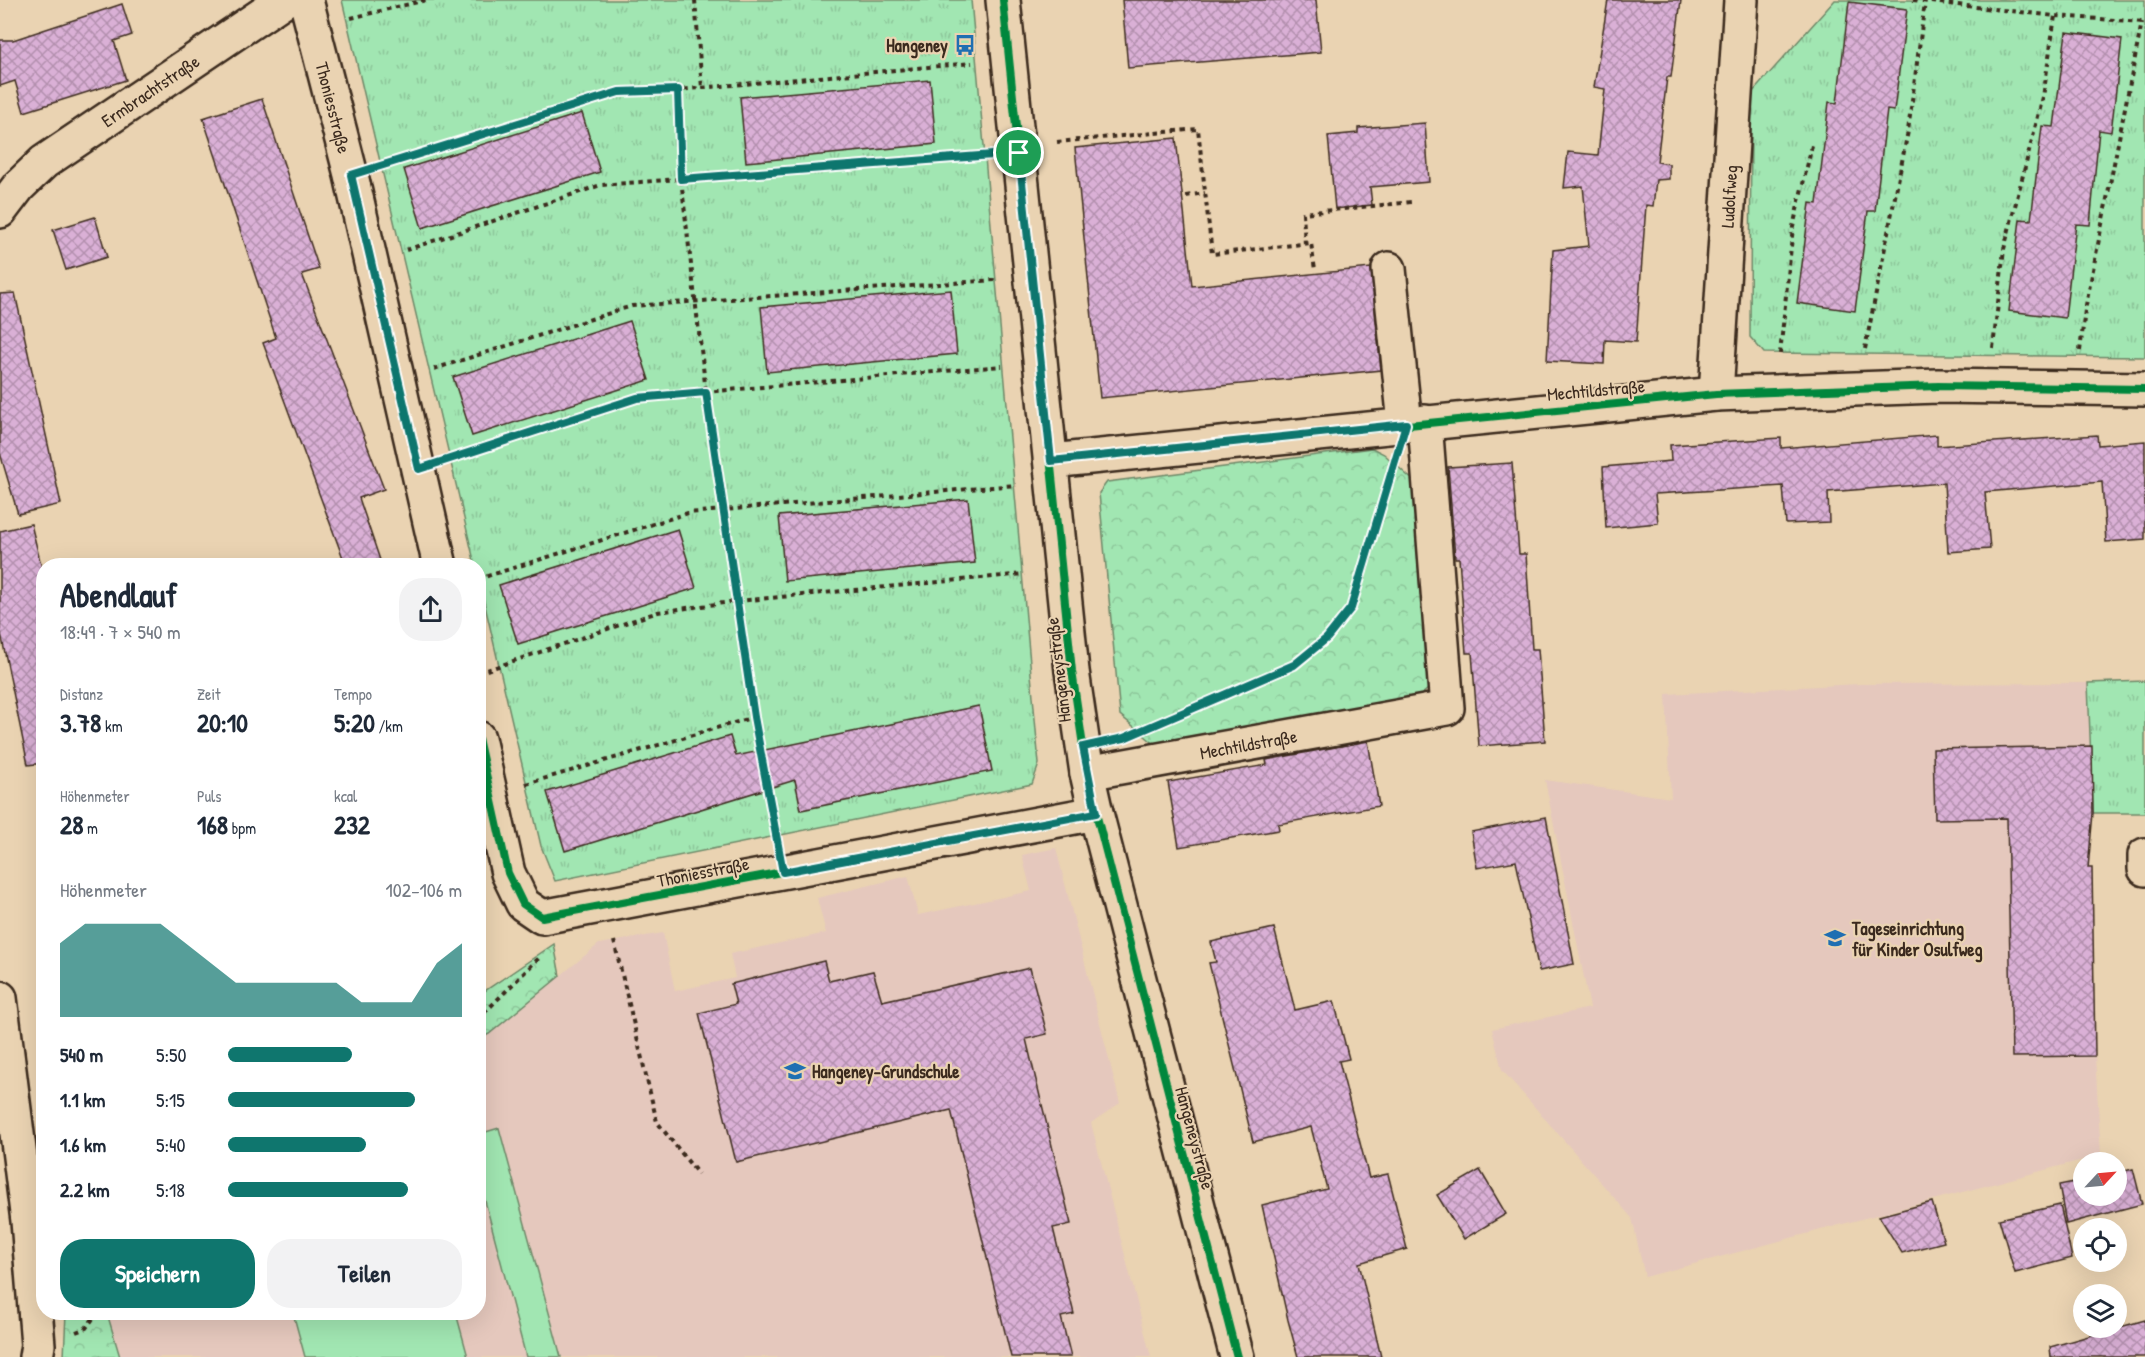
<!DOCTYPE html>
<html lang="de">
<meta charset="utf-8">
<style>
body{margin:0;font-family:"Patrick Hand",sans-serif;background:#f2f2f3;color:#1f2937;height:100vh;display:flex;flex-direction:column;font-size:22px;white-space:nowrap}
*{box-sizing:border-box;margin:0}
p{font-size:20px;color:#747a83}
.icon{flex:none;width:33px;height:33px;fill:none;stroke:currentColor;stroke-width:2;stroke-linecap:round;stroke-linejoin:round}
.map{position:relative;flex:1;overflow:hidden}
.panel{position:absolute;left:36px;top:558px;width:450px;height:762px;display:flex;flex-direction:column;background:#fff;border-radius:24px;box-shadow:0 6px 24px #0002}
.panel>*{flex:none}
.needle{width:39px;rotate:64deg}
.tools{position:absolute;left:2073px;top:1152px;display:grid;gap:12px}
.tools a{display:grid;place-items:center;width:54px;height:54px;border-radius:50%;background:#fff;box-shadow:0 6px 24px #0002;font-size:30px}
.pin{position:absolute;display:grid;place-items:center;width:51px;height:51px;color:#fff;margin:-26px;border:3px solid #fff;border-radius:50%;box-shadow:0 2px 6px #0007}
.round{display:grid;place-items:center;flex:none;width:63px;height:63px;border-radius:24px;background:#f2f2f3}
.summary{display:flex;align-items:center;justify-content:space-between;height:102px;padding:0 24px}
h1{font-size:33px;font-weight:700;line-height:45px}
.stats{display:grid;grid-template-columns:repeat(3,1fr);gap:9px;height:102px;padding:6px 24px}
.stats div{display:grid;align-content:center}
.stats b{font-size:26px;font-weight:700}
.stats small{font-size:16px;font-weight:400}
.stats p{font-size:16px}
.chart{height:168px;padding:12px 24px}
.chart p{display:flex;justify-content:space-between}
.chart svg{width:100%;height:108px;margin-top:6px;fill:#0f766e;opacity:.7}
.button{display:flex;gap:12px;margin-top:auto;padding:12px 24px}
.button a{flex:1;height:69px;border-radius:24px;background:#0f766e;color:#fff;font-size:24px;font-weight:700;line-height:69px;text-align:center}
.button a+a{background:#f2f2f3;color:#1f2937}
ul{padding:0 24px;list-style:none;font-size:20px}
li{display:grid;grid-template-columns:96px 72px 1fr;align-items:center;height:45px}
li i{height:15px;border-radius:8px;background:#0f766e}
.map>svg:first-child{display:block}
.built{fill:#e5c8bd}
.grass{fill:url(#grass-tufts);stroke:#6e8868;stroke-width:1.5}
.park{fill:url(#park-crowns);stroke:#6e8868;stroke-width:1.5}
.pitch{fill:#a1e6b2;stroke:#6e8868;stroke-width:1.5}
.building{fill:url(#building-cross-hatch);stroke:#3b2a1e;stroke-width:1.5}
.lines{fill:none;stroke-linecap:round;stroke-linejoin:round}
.minor-casing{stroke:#3b2a1e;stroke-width:38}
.path{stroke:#3b2a1e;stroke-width:4;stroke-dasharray:4.5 4.5;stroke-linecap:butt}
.minor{stroke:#ead3b2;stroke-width:33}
.cycleway-casing{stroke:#ead3b2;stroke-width:11}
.cycleway{stroke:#00873e;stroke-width:8}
.route-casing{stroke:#fff;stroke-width:12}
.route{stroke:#0f766e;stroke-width:8}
.labels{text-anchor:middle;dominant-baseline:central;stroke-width:4.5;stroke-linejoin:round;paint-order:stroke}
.poi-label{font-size:18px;font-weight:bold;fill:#3b2a1e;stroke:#ead3b2;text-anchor:start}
.street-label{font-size:18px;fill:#3b2a1e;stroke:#ead3b2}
</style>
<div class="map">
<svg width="2145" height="1357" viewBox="0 0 2145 1357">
<defs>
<pattern id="grass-tufts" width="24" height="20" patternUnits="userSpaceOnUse" patternTransform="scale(1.5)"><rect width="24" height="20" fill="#a1e6b2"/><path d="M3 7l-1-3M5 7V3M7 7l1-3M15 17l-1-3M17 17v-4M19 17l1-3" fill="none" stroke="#8cc599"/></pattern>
<pattern id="park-crowns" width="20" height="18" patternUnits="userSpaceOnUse" patternTransform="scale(1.5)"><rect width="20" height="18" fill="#a1e6b2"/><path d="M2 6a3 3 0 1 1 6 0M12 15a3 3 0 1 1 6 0" fill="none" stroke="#8cc599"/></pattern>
<pattern id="building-cross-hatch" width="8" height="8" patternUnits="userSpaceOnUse" patternTransform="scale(1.5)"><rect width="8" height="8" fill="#dab0d6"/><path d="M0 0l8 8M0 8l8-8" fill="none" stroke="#b28fad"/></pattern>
</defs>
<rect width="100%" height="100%" fill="#ead3b2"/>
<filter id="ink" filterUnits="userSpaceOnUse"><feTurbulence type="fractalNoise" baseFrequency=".0167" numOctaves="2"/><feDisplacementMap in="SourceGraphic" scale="12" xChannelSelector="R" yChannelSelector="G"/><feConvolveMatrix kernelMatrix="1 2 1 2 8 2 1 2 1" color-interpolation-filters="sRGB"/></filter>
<g filter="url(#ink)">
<g class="built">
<path d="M 2088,683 L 2092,746 L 2090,867 L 2092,868 L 2095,1056 L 2101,1155 L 1645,1277 L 1632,1218 L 1502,1070 L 1492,1029 L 1590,1008 L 1545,780 L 1671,798 L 1666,694 L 1859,684 Z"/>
<path d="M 1056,848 L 1120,1103 L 1091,1123 L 1151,1357 L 120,1357 L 107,1312 L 478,1312 L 479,1039 L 489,1034 L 599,944 L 663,933 L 675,991 L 735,978 L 730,954 L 826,933 L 817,898 L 908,876 L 918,915 L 1031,891 L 1022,855 Z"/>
</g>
<g class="grass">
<path d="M 342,0 L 971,0 L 1039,764 L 1032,784 L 555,881 L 541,846 L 479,580 L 478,566 L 475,565 Z"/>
<path d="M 1835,0 L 2145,0 L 2145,357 L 1764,353 L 1750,337 L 1751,94 Z"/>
<path d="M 2145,681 L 2145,813 L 2093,813 L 2088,683 Z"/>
</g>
<g class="park">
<path d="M 1372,448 L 1384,454 L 1418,485 L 1433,685 L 1412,702 L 1157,746 L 1120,715 L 1099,493 L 1107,482 Z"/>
<path d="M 554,944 L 560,976 L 489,1034 L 479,1039 L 479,995 Z"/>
<path d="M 66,1313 L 107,1313 L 120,1357 L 64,1357 Z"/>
</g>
<g class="pitch">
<path d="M 499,1128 L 561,1357 L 526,1357 L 479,1178 L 479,1134 Z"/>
<path d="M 293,1313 L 456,1313 L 468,1357 L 305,1357 Z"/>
</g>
<g class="building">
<path d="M 1122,0 L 1316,0 L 1321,52 L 1128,68 Z"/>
<path d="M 1608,0 L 1681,0 L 1671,77 L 1667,77 L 1657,162 L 1669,164 L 1669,179 L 1656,180 L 1653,206 L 1646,205 L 1636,342 L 1605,340 L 1604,364 L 1547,361 L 1553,250 L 1589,246 L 1583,186 L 1564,188 L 1568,152 L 1598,155 L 1605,89 L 1594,87 Z"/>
<path d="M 1849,2 L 1907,9 L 1894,111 L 1887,110 L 1875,211 L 1868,211 L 1855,311 L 1797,303 L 1810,203 L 1817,204 L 1829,102 L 1837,103 Z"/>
<path d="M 122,4 L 132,35 L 114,41 L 126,80 L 24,112 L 15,81 L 0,86 L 0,40 L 13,40 Z"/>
<path d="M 2066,32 L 2122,39 L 2111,132 L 2099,130 L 2090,225 L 2076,224 L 2065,318 L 2009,311 L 2020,219 L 2031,220 L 2042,126 L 2054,127 Z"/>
<path d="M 930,80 L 936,144 L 746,162 L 740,97 Z"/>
<path d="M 262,99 L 319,269 L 302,274 L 384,489 L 359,498 L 382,566 L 346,566 L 263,343 L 276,338 L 203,118 Z"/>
<path d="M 582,113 L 600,172 L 422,228 L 404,169 Z"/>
<path d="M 1425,123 L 1429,182 L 1370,187 L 1372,205 L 1335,209 L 1328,136 L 1358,133 L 1358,128 Z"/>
<path d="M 1176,138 L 1192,286 L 1371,268 L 1381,370 L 1100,398 L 1075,148 Z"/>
<path d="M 95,217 L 107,257 L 66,270 L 53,230 Z"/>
<path d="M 951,290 L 957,354 L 767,372 L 761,307 Z"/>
<path d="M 15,293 L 61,504 L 18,514 L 0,453 L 0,294 Z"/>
<path d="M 630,321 L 649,380 L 472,436 L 453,377 Z"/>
<path d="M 1937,435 L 1937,446 L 2097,435 L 2098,445 L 2145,441 L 2145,539 L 2106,542 L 2102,482 L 1985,492 L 1990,549 L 1948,552 L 1944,483 L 1828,492 L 1829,522 L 1786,524 L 1783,486 L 1655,494 L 1658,523 L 1606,528 L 1603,467 L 1671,461 L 1670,445 L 1781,438 L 1781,448 Z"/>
<path d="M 1512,463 L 1519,554 L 1526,554 L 1532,649 L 1538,649 L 1545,741 L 1479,746 L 1472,653 L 1466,653 L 1459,558 L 1455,558 L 1448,467 Z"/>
<path d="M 968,499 L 975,563 L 785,581 L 779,516 Z"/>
<path d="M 31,524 L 44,577 L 44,763 L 28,765 L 0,629 L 0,531 Z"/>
<path d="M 678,529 L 696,588 L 518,644 L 499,585 Z"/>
<path d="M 979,706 L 992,771 L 801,810 L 795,780 L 565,851 L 547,792 L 730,736 L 736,756 Z"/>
<path d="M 1368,741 L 1379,806 L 1278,824 L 1279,830 L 1179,847 L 1168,782 L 1267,765 L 1266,760 Z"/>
<path d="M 2092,746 L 2093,813 L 2088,868 L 2092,868 L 2095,1056 L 2012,1057 L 2007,818 L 1935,819 L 1933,749 Z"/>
<path d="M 1546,817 L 1574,964 L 1539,971 L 1516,861 L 1477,868 L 1471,832 Z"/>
<path d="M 1274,928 L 1295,1010 L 1334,1001 L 1349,1059 L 1339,1061 L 1369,1178 L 1388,1174 L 1407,1249 L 1359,1263 L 1381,1357 L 1298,1357 L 1288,1320 L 1262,1205 L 1327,1189 L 1311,1127 L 1253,1142 L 1209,963 L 1216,962 L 1211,942 Z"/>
<path d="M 824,961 L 829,981 L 873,971 L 882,1001 L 1030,968 L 1047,1034 L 1026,1039 L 1071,1224 L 1053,1228 L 1074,1314 L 1061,1317 L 1071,1357 L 1011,1357 L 951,1110 L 736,1162 L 699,1013 L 736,1004 L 731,984 Z"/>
<path d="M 2133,1169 L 2142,1204 L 2066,1224 L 2059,1185 L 2084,1180 L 2084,1196 L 2116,1196 L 2116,1173 Z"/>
<path d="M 1480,1170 L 1506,1214 L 1464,1239 L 1437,1195 Z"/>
<path d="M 1932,1202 L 1944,1242 L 1902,1253 L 1879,1216 Z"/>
<path d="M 2060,1205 L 2072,1258 L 2015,1273 L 1999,1219 Z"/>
<path d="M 2145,1320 L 2145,1357 L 2051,1357 L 2050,1347 Z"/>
</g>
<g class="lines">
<defs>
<g id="minor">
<path id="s1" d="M 306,0 L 351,175 L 440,566"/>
<path d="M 1003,0 L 1072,671 L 1087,773 L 1096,813 L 1237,1357"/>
<path id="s2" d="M 0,211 L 19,186 L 44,162 L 284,0"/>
<path d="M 1389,269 L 1405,424"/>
<path id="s3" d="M 1716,394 L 1741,0"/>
<path d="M 1051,461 L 1716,394 L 1938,386 L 2145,389"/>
<path d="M 478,738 L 508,873 L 523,904 L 542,917 L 1096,813"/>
<path id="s4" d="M 1087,773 L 1447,708 L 1425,422"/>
<path d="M 2145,855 L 2145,869"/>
<path d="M 0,998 L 28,1221 L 38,1345 L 36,1357"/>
</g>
</defs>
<use href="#minor" class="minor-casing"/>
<g class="path">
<path d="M 695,0 L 702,88"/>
<path d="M 1913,0 L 2055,16 L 2144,22"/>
<path d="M 351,18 L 426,0"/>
<path d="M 678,90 L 681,179 L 706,392 L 754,717 L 776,835"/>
<path d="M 1057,142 L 1198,129 L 1212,254 L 1311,243 L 1315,270"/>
<path d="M 389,163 L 619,92 L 678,90 L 972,63"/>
<path d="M 1186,196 L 1205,193"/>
<path d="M 1305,244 L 1303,213 L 1412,202"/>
<path d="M 406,250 L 601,185 L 981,156"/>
<path d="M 1993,348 L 2004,249 L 2043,97 L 2055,16"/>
<path d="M 1865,349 L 1908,131 L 1925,2"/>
<path d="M 2080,351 L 2085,310 L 2142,22"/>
<path d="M 1780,354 L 1793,227 L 1813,141"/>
<path d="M 434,369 L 632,306 L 995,280"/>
<path d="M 454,458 L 637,398 L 1002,366"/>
<path d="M 478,579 L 688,513 L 1016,485"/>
<path d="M 478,673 L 658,612 L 738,601 L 1024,574"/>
<path d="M 1174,716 C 1232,691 1320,668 1351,607 C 1369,572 1378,518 1389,479"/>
<path d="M 526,784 L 754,717"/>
<path d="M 614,941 L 657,1122 L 698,1174"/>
<path d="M 478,1019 L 539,958 L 539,955"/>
<path d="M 76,1332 L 86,1328 L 98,1312"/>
</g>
<use href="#minor" class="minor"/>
<defs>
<g id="cycleway">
<path d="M 1003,0 L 1072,671 L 1087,773 L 1096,813 L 1237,1357"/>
<path d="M 1051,461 L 1716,394 L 1938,386 L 2145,389"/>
<path d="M 478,738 L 508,873 L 523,904 L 542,917 L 1096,813"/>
</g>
</defs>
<use href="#cycleway" class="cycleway-casing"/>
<use href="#cycleway" class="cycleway"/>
</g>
</g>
<g class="lines" filter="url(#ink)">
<defs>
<path id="route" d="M 678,90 L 681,179 L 1019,153 L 1051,461 L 1406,424 L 1351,608 L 1327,638 L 1294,665 L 1124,738 L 1083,747 L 1096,813 L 783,872 L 754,717 L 706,392 L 637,398 L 419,469 L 351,175 L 619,92 Z"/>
</defs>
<use href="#route" class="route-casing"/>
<use href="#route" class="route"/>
</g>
<defs>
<symbol id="bus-bare" viewBox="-9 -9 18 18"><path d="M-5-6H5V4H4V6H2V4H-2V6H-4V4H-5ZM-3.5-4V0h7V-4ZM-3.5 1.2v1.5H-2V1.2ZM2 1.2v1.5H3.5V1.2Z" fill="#1f6fb2" stroke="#ead3b2" stroke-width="2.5" paint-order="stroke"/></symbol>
<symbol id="school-bare" viewBox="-9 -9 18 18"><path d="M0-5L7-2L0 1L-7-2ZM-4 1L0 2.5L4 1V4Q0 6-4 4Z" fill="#1f6fb2" stroke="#ead3b2" stroke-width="2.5" paint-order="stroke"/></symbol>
</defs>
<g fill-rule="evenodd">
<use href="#bus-bare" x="950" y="30" width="30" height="30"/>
<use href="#school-bare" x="1820" y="923" width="30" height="30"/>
<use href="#school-bare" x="780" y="1056" width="30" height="30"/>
</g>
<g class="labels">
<g class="poi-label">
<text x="948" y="45" text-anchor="end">Hangeney</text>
<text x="1852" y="928">Tageseinrichtung<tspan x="1852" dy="21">für Kinder Osulfweg</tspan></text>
<text x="812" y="1071">Hangeney-Grundschule</text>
</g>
<g class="street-label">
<text stroke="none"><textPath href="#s2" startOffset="194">Ermbrachtstraße</textPath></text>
<text stroke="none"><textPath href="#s1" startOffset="111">Thoniesstraße</textPath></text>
<text stroke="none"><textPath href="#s3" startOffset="198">Ludolfweg</textPath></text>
<text transform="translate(1596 390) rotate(-5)">Mechtildstraße</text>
<text transform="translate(1058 670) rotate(-97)">Hangeneystraße</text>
<text stroke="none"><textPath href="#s4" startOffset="164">Mechtildstraße</textPath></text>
<text transform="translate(703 872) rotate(-11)">Thoniesstraße</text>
<text transform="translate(1195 1138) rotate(75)">Hangeneystraße</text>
</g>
</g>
</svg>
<div class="tools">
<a><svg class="needle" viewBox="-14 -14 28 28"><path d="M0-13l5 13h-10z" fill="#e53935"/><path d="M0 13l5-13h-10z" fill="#747a83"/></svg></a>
<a><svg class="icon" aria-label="locate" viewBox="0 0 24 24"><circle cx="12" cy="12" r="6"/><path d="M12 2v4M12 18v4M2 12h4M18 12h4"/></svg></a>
<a><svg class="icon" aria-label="layers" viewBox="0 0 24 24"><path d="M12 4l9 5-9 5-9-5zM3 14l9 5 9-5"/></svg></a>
</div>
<div class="pin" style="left:1019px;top:153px;background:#1e9e55"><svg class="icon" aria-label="arrive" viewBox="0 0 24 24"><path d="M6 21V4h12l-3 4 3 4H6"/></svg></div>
<section class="panel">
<div class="summary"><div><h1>Abendlauf</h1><p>18:49 · 7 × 540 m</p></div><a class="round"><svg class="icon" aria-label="share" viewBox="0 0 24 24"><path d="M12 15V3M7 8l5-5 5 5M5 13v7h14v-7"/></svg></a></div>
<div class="stats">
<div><p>Distanz</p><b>3.78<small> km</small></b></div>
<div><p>Zeit</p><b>20:10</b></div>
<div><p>Tempo</p><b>5:20<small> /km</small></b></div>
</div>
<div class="stats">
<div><p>Höhenmeter</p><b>28<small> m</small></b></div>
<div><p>Puls</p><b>168<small> bpm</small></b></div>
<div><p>kcal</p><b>232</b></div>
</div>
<div class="chart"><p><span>Höhenmeter</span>102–106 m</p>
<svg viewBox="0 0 160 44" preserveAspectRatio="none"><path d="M0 44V14L10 6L20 6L30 6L40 6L50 14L60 22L70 30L80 30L90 30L100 30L110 30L120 38L130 38L140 38L150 22L160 14V44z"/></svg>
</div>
<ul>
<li><b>540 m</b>5:50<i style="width:53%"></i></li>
<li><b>1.1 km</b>5:15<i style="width:80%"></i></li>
<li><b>1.6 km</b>5:40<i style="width:59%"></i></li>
<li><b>2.2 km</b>5:18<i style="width:77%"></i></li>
</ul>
<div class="button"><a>Speichern</a><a>Teilen</a></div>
</section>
</div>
